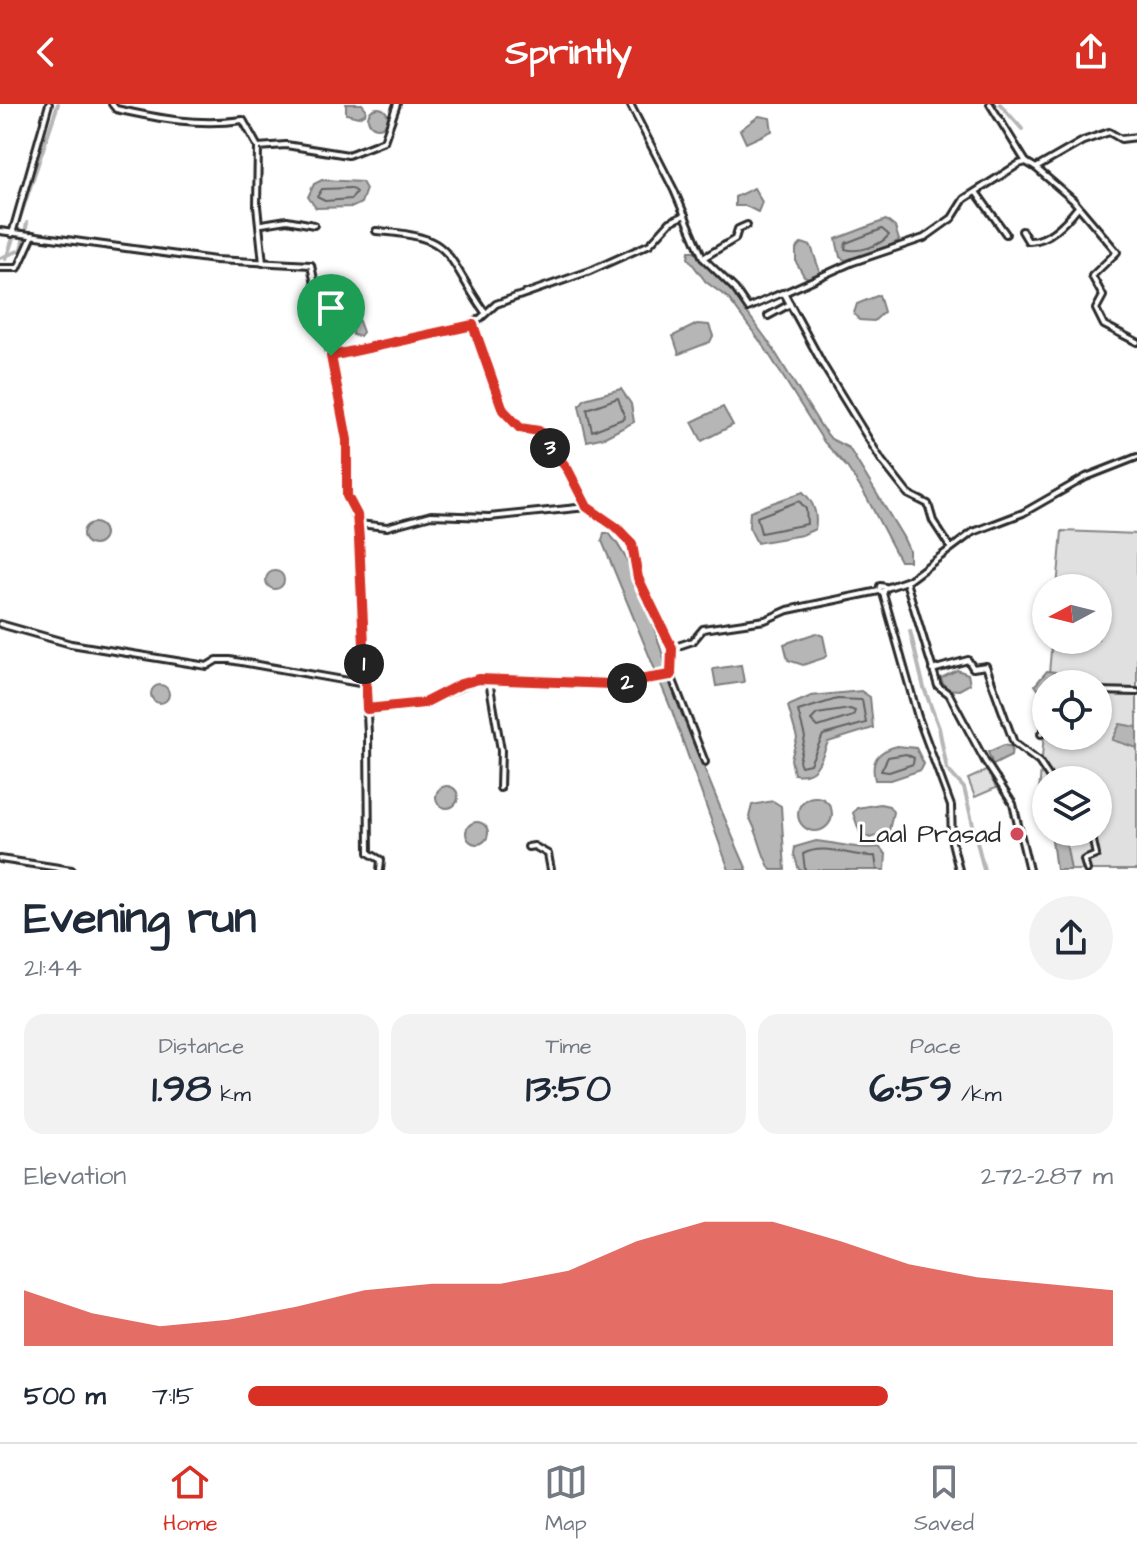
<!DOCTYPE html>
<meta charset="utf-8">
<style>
body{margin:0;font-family:"Architects Daughter",sans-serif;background:#f2f2f3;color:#1f2937;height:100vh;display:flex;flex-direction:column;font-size:30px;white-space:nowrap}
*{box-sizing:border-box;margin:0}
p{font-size:26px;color:#747a83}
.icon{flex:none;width:44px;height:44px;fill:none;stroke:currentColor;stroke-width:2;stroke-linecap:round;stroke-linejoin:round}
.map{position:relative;height:766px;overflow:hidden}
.details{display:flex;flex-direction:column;background:#fff;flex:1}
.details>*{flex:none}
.needle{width:52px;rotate:263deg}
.tools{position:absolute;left:1032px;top:470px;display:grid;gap:16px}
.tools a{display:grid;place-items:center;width:80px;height:80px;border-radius:50%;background:#fff;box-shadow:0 2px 6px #0004;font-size:40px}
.pin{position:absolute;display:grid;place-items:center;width:68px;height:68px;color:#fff;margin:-82px -34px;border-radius:50% 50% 50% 0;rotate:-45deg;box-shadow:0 0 8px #0007}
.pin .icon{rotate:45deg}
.km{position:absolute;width:40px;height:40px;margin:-20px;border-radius:50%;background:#222;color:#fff;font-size:22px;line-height:40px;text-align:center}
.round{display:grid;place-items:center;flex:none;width:84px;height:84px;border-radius:42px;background:#f2f2f3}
.headline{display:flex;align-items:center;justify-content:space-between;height:136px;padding:0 24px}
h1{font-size:44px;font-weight:700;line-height:60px}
.stats{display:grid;grid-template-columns:repeat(3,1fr);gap:12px;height:136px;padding:8px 24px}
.stats div{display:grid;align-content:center;border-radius:20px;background:#f2f2f3;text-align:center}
.stats b{font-size:40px;font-weight:700}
.stats small{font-size:22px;font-weight:400}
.stats p{font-size:22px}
.chart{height:224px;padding:16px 24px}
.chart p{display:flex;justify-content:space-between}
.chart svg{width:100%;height:144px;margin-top:8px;fill:#d93025;opacity:.7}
ul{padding:0 24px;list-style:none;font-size:26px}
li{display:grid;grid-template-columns:128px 96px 1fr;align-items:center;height:60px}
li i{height:20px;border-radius:10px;background:#d93025}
header{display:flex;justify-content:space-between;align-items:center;height:104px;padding:0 24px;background:#d93025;color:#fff;font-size:36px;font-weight:700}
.dock{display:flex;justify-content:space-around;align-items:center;height:112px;border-top:2px solid #e0e1e3;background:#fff;font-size:22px;color:#747a83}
.dock a{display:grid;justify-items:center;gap:4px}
.dock .active{color:#d93025}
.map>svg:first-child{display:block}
.green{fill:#e0e0e0;stroke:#868686;stroke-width:2}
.water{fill:#b6b6b6;stroke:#7e7e7e;stroke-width:2}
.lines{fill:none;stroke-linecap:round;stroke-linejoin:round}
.shore{stroke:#636363;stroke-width:2}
.canal{stroke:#b6b6b6;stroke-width:4}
.street-casing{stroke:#2b2b2b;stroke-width:10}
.street{stroke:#fff;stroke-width:4}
.route-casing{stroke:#fff;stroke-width:16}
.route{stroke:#d93025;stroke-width:10}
.poi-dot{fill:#d1495b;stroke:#fff;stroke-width:3}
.labels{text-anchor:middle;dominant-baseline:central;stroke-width:6;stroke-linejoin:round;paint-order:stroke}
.poi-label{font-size:26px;fill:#2b2b2b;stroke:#fff;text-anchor:end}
</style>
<header><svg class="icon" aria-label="back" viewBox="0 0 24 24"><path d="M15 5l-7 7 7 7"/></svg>Sprintly<svg class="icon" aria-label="share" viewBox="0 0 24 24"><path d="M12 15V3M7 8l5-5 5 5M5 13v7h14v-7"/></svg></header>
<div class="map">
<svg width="1137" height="766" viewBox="0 0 1137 766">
<rect width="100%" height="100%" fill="#fff"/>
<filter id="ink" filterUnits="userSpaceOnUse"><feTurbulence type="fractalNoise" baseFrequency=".0125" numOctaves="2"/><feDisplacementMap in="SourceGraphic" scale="16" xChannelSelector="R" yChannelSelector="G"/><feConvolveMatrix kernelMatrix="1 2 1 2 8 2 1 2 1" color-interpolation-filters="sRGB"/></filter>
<g filter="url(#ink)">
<g class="green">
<path d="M 1062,427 L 1137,430 L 1137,766 L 1068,766 L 1054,728 L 1098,728 L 1098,676 L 1046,676 L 1046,707 L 1039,688 L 1046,607 L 1046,632 L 1098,632 L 1098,580 L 1048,580 L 1052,536 L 1098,536 L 1098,484 L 1057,484 Z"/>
<path d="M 988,666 L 996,684 L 975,693 L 968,675 Z"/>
</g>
<g class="water">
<path d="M 346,0 L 362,0 L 366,5 L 365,10 L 358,13 L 346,10 Z"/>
<circle cx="378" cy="14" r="10"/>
<path d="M 759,12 L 770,14 L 772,27 L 746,39 L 740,26 Z"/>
<path d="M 322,76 L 362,78 L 366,85 L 361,99 L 353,103 L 316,104 L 308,93 L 314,80 Z"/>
<path d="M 754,84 L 762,98 L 758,108 L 746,102 L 735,102 L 735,93 Z"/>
<path d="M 886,116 L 895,123 L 899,136 C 882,148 865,153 845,156 L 840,153 L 836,135 Z"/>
<path d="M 802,139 L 811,142 L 820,168 L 811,175 L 804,172 L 796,158 L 796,145 Z"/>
<path d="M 689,147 L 694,147 L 732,188 L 770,240 L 822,324 L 831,335 L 849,344 L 903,433 L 909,446 L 909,457 L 900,457 L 867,394 L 847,363 L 824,338 L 765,244 L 728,194 L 706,178 L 688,154 Z"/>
<path d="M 879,191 L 884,208 L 874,217 L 859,216 L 854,209 L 857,200 Z"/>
<path d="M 347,203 L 354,204 L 363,228 L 360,232 L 353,231 Z"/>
<path d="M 697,220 L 709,221 L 713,232 L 710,238 L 679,250 L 673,232 Z"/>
<path d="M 621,285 L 631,300 L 634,318 L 605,333 L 587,337 L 579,302 L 585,295 Z"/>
<path d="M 723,303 L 733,321 L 702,337 L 692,318 Z"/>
<path d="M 803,388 C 814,398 818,410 815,425 L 802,431 L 757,439 L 749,423 L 750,407 Z"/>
<circle cx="94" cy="430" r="11"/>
<path d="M 604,429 L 609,429 C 642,468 656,535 673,582 C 696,645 720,705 747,766 L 729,766 L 672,607 L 602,437 Z"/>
<circle cx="275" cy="476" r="9"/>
<path d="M 816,529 L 823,532 L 827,551 L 824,554 L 803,561 L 788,556 L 784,540 Z"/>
<path d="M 741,561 L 744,578 L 716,582 L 713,565 Z"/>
<path d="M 957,566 L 968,570 L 970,580 L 959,586 L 945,585 L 941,574 Z"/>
<path d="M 1047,567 L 1055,568 L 1059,579 L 1046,580 L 1045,595 L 1035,581 Z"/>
<circle cx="160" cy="590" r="9"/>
<path d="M 861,587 L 870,593 L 873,624 L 828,638 C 820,656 818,674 794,670 L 791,655 L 797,634 L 788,602 L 811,592 Z"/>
<path d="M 1120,620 L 1137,623 L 1137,644 L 1112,636 Z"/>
<path d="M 1004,641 L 1012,643 L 1011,652 L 993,661 L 988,648 Z"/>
<path d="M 897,642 L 916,644 L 924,660 L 921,666 L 891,676 L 875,676 C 870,656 878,647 897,642 Z"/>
<circle cx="447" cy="693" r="11"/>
<circle cx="815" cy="710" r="17"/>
<path d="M 773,697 L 781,702 L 785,766 L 771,766 C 760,749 760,731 749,713 L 752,701 Z"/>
<path d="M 880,700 L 889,702 L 893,708 L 889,727 L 870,734 L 860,729 L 853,709 L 857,704 Z"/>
<circle cx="477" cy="729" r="11"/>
<path d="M 1051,728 L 1064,728 L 1071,766 L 1056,766 Z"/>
<path d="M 816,737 C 838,739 857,746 879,743 L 886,750 L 885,766 L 799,766 L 794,750 L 795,743 Z"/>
</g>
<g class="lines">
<g class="shore">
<path d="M 351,84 L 356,88 L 351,95 L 325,97 L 317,93 L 322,85 Z"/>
<path d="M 882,125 L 889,131 C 880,142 859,149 845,145 L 846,139 Z"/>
<path d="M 618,294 L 625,314 L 592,327 L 587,305 Z"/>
<path d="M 799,397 L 806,405 L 807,420 L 761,429 L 757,413 Z"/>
<path d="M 837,595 L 862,596 L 866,619 L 823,631 L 810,660 L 801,662 L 799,657 L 805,633 L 798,607 Z"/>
<path d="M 850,605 L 855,607 L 853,612 L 818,623 L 811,616 L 817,610 Z"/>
<path d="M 906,650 L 914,654 L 913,660 L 889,668 L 881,667 L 888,653 Z"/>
<path d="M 805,766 L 803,750 C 826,738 851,754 875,752 L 877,766"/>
</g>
<g class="canal">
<path d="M 1000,0 L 1022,25"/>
<path d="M 0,154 L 21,146 L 27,119"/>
<path d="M 6,155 L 58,0"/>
<path d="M 910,527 L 924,584 L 939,624 L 947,665 L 964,684 L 984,766"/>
</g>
<defs>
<g id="street">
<path d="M 112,0 L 116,5 C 160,15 198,22 243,16 L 258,43 L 257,102 L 263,159"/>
<path d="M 630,0 L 674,86 L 703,154 L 735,135 L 738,125 L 747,121"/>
<path d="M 990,0 L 1026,58"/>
<path d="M 258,43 L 286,41 L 348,51 L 384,37 L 397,0"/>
<path d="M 1036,64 L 1073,96 L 1117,148 L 1092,172 L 1103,192 L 1096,205 L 1104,221 L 1137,238"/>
<path d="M 976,88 L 1006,130"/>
<path d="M 262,120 L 287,116 L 314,121"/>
<path d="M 0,127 L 215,156 L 311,161 L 347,336 L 347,392 L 358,420 L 368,630 L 369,749 L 381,756 L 380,766"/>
<path d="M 376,127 C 456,132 443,149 484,207"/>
<path d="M 1022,127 L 1028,137 C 1048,138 1066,118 1078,103"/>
<path d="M 12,130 L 49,0"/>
<path d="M 703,154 L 735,185 L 748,204 L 782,189 L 785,191 L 823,261 L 882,357 L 908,390 L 928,400 L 933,417 L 950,443"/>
<path d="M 0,164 L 18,164 L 33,131"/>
<path d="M 784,189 L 853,158 L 924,134 L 952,114 L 964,95 L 1019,60 L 1026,58 L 1036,64 L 1083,37 L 1109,28 L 1121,35 L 1137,33"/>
<path d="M 768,212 L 790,200"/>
<path d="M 473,221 L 503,306 L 520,324 L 539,327 L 568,366 L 587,403 L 616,423 L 632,440 L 638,474 L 672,544 L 671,571 L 705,658"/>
<path d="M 331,252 L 473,221 L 496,200 L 590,167 L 650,140 L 670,118 L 685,111"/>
<path d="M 358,420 L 387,423 L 431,411 L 489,413 L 587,403"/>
<path d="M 906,478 L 938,582 L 949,590 L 985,657 L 1013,700 L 1029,766"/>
<path d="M 880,482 L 885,483 L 884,488 L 879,487 Z"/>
<path d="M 886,484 L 909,476 L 973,428 L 1023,409 L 1086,373 L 1137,353"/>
<path d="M 883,489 L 918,613 L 951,702 L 952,738 L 959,766"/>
<path d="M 0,520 L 71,540 L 207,562 L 217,556 L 230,556 L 365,580"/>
<path d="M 672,544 L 693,537 L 703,525 L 765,516 L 788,506 L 879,487"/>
<path d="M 932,566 L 968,556 L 973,564 L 986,562 L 1014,639 L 1039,658 L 1051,676"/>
<path d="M 489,577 L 501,646 L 500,684"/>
<path d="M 1098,587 L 1137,588"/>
<path d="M 367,605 L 424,599 L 479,575 L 612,580 L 671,571"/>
<path d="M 1041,630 L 1046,623"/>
<path d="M 528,743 L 534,742 L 548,750 L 551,766"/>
<path d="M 0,755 L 72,766"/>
<path d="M 1087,766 L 1084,756 L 1096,751 L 1091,728"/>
</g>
</defs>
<use href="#street" class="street-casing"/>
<use href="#street" class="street"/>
</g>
</g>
<g class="lines" filter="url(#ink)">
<defs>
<path id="route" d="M 473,221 L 503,306 L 520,324 L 539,327 L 568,366 L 587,403 L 616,423 L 632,440 L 638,474 L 672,544 L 671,571 L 612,580 L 479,575 L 461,580 L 424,599 L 367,605 L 359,435 L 357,411 L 347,392 L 347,336 L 331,252 Z"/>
</defs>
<use href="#route" class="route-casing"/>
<use href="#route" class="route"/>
</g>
<circle class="poi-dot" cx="1017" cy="730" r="8"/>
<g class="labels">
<g class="poi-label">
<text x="1001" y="730">Laal Prasad</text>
</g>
</g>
</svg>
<div class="tools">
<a><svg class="needle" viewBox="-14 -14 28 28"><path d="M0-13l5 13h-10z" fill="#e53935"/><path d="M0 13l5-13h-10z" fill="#747a83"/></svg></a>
<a><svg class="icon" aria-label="locate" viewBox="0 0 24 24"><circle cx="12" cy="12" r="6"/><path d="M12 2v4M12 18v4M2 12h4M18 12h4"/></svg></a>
<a><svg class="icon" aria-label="layers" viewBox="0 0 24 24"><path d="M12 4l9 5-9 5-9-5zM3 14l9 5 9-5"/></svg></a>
</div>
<div class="pin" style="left:331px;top:252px;background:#1e9e55"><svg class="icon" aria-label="arrive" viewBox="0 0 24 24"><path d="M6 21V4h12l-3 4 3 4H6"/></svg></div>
<b class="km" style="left:364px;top:560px">1</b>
<b class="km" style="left:627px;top:579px">2</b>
<b class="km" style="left:550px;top:344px">3</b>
</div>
<section class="details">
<div class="headline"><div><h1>Evening run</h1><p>21:44</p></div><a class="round"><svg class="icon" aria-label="share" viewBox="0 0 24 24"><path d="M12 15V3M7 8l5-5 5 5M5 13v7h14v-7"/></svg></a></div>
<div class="stats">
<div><p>Distance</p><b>1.98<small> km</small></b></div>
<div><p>Time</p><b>13:50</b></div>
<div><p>Pace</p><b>6:59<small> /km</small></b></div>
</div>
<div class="chart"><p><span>Elevation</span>272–287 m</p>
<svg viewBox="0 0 160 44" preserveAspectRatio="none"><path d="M0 44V27L10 34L20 38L30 36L40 32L50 27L60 25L70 25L80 21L90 12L100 6L110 6L120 12L130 19L140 23L150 25L160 27V44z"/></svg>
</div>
<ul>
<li><b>500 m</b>7:15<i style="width:74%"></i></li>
</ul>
</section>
<nav class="dock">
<a class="active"><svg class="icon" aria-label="home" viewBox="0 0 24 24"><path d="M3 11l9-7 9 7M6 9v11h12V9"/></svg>Home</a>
<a><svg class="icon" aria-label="map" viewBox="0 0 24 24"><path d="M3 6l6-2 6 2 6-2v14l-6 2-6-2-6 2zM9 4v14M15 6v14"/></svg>Map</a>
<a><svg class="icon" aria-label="saved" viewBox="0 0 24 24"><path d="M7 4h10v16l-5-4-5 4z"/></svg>Saved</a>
</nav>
